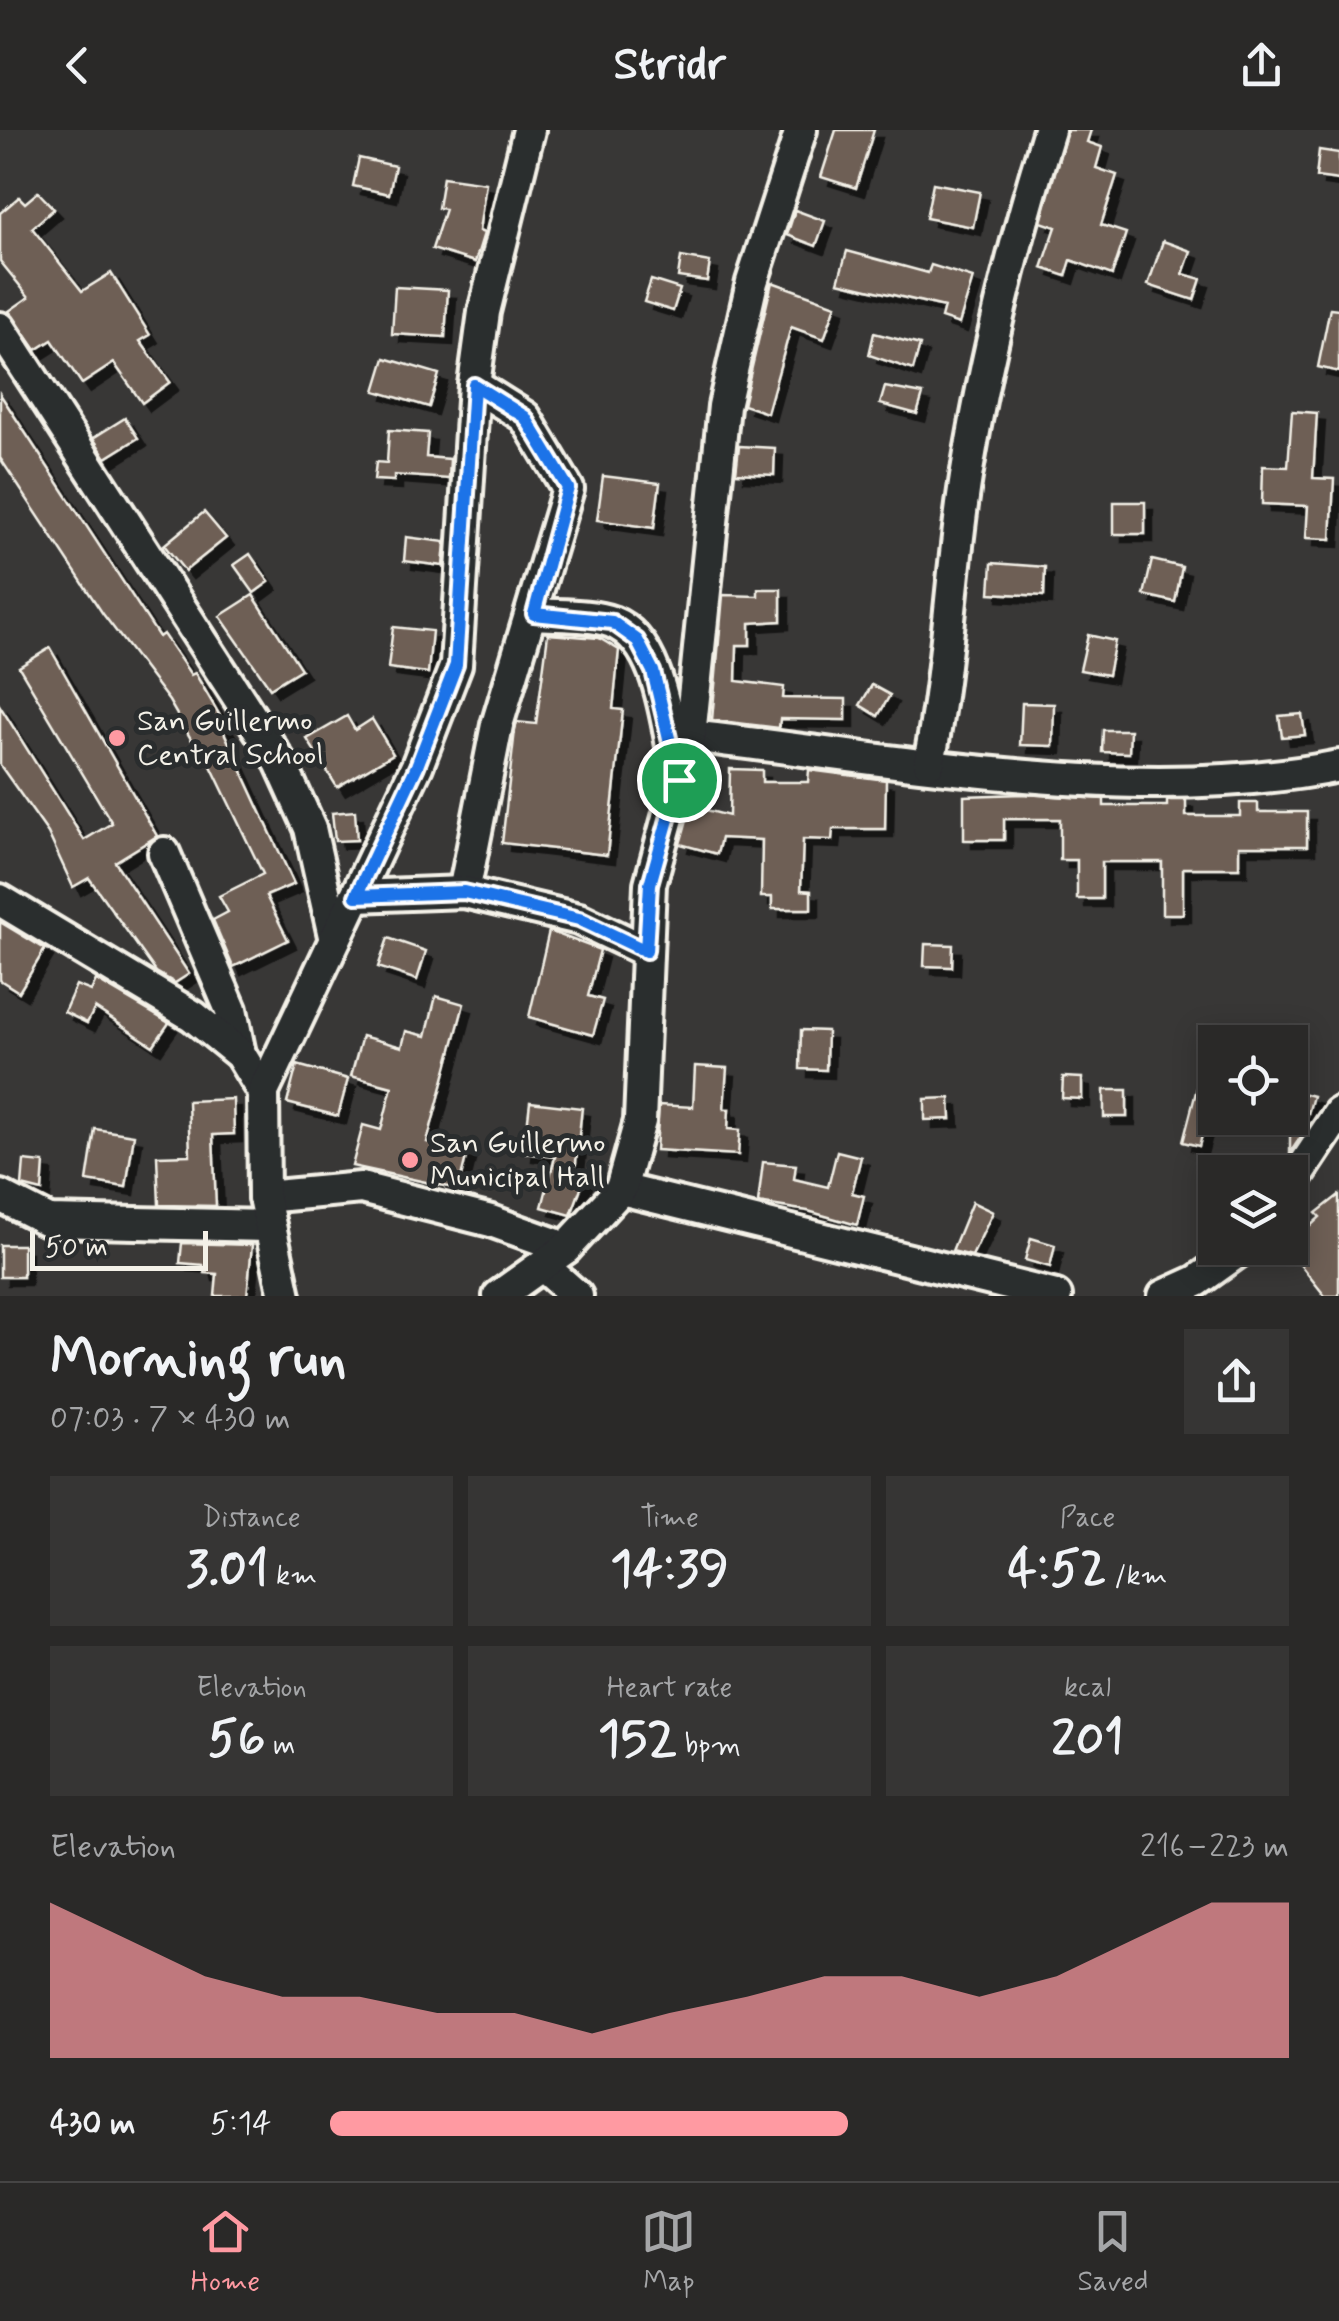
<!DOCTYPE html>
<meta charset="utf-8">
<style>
body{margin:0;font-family:Mynerve,sans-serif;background:#363534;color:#f1f3f6;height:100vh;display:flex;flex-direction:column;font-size:38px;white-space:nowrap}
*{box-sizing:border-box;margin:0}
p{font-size:32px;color:#a5a6a8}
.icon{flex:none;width:55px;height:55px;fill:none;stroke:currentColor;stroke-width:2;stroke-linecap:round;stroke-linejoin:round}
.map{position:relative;height:1166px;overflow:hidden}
.drawer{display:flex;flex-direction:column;background:#2a2928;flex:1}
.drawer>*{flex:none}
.fabs{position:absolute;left:1198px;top:895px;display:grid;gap:20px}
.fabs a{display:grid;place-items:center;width:110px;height:110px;border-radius:0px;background:#2a2928;box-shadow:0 5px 25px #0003,0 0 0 2px #464545;font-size:50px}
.scale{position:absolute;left:30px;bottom:25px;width:178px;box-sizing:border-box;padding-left:10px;border:5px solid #f4f1e8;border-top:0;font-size:28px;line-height:35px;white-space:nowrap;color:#f4f1e8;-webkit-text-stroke:8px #2a2d2e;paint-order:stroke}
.pin{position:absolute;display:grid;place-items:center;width:85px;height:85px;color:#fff;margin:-42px;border:5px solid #fff;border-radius:50%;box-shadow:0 2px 10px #0007}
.round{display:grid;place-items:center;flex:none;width:105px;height:105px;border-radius:0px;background:#363534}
.head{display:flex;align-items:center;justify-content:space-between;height:170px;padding:0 50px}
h1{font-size:55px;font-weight:700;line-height:75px}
.metrics{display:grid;grid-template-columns:repeat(3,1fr);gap:15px;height:170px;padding:10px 50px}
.metrics div{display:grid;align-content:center;border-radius:0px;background:#363534;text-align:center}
.metrics b{font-size:50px;font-weight:700}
.metrics small{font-size:28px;font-weight:400}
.metrics p{font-size:28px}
.chart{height:280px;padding:20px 50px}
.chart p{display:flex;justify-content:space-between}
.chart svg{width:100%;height:180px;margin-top:10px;fill:#ff9aa2;opacity:.7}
ul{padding:0 50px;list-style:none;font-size:32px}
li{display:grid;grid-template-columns:160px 120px 1fr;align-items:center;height:75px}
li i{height:25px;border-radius:12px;background:#ff9aa2}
header{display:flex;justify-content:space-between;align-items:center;height:130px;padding:0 50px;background:#2a2928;font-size:45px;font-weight:700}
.tabs{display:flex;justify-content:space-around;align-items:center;height:140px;border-top:2px solid #464545;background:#2a2928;font-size:28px;color:#a5a6a8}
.tabs a{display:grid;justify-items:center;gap:5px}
.tabs .selected{color:#ff9aa2}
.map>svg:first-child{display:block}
.building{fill:#6e5e55;stroke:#f4f1e8;stroke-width:2.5;filter:url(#shadow)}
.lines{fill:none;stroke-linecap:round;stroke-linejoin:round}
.minor-casing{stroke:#f4f1e8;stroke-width:38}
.minor{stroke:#2a2d2e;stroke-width:30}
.route-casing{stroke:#fff;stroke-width:20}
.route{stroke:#1a73e8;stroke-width:12}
.poi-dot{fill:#ff9aa2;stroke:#2a2d2e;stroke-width:4}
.labels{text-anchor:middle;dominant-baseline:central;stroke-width:10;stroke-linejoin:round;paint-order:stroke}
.poi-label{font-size:30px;fill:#f4f1e8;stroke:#2a2d2e;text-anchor:start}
</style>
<header><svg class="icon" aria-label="back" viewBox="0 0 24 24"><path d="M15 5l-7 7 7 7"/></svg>Stridr<svg class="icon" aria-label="share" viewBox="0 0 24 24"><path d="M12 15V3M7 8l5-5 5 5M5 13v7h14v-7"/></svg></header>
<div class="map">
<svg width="1339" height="1166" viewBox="0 0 1339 1166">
<defs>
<filter id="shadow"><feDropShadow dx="8" dy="8" stdDeviation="0" flood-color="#0009"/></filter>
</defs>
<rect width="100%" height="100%" fill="#383736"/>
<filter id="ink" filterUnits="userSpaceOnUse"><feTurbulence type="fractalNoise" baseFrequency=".01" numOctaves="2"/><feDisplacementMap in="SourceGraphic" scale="20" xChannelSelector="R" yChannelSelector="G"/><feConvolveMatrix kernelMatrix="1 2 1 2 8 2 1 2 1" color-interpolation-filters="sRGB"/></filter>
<g filter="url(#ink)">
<g class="building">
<path d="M 836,0 L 874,0 L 856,58 L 821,47 Z"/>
<path d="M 1067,0 L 1091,0 L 1087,12 L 1102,17 L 1096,38 L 1117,45 L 1101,95 L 1126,103 L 1112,145 L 1071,130 L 1066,146 L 1042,138 L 1056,97 L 1041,92 Z"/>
<path d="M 1319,20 L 1339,23 L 1339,50 L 1316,47 Z"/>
<path d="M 359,28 L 395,36 L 389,64 L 353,56 Z"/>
<path d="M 443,47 L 486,53 L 479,101 L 484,103 L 475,132 L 432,119 L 445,79 L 438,78 Z"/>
<path d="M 933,53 L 980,62 L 973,97 L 926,88 Z"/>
<path d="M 38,62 L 54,79 L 32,98 L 82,161 L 111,143 L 150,205 L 140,211 L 170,252 L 142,273 L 114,233 L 82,254 L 52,210 L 36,220 L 9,181 L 29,167 L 0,131 L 0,83 L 19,67 L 25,73 Z"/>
<path d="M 795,80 L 825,91 L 816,116 L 787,105 Z"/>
<path d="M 1163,111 L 1191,121 L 1183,144 L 1201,149 L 1194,170 L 1148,155 Z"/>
<path d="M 847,121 L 928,143 L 931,135 L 973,148 L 959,194 L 941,188 L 944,177 L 838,152 Z"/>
<path d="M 681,127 L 710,132 L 707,151 L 678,147 Z"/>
<path d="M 651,150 L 680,159 L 673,181 L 644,172 Z"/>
<path d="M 772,152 L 836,175 L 824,209 L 791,197 L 767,283 L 743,275 Z"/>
<path d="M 395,157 L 448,160 L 445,207 L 392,204 Z"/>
<path d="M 1330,178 L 1339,179 L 1339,242 L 1318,237 Z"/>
<path d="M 874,203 L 920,215 L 913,240 L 869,225 Z"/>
<path d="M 385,228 L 439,244 L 429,277 L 375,261 Z"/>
<path d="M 885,257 L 923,264 L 917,284 L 880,274 Z"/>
<path d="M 0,264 L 159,507 L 163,504 L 191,545 L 195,543 L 227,598 L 223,600 L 294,754 L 266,766 L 288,810 L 233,837 L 213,790 L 228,782 L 219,766 L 263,744 L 200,613 L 195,616 L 169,571 L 103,484 L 0,328 Z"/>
<path d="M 1292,281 L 1317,283 L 1313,348 L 1334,349 L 1331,409 L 1306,408 L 1308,376 L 1262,374 L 1263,336 L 1288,337 Z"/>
<path d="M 125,288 L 138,308 L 106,328 L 93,308 Z"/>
<path d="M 389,300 L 428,303 L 426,327 L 450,329 L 449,349 L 394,345 L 394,351 L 374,350 L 376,332 L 387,333 Z"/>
<path d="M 739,316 L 775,318 L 774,345 L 736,343 Z"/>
<path d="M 603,346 L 660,353 L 654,398 L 597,390 Z"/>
<rect x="1114" y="372" width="31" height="32"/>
<path d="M 204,382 L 226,408 L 185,441 L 164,415 Z"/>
<path d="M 406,407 L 445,412 L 443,436 L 404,431 Z"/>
<path d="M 250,424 L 269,452 L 254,463 L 234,435 Z"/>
<path d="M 1152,430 L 1182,437 L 1175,472 L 1144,465 Z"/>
<path d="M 992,433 L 1045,437 L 1044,466 L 990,463 Z"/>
<path d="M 758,459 L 781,459 L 781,491 L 750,493 L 750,515 L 737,515 L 736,551 L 784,557 L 783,568 L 846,569 L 846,590 L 780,589 L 779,598 L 712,590 L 723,465 L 758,466 Z"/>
<path d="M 253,465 L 301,539 L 270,558 L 220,486 Z"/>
<path d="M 393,497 L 432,501 L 428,543 L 388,538 Z"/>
<path d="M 548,504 L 599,508 L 619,520 L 613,579 L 623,580 L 607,725 L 502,713 L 515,600 L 517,592 L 536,594 Z"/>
<path d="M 1088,505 L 1115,511 L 1108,545 L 1080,540 Z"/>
<path d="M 50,518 L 157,706 L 115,732 L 189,844 L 175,853 L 156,842 L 89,748 L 73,757 L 48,703 L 0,635 L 0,576 L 84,710 L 112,693 L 19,537 Z"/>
<path d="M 872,555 L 890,565 L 878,586 L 860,575 Z"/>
<path d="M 1022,573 L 1054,574 L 1053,616 L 1020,615 Z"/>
<path d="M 1302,584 L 1305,605 L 1282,607 L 1279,586 Z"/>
<path d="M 347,586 L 355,600 L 372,589 L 393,624 L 337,657 L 307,609 Z"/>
<path d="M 1103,600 L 1130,600 L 1129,623 L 1102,622 Z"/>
<path d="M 730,639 L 762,640 L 762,652 L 808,652 L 809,640 L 886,650 L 885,699 L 833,699 L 832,710 L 803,709 L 801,760 L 811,761 L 811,779 L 772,779 L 772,767 L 761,767 L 762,710 L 721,708 L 717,724 L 680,714 L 691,676 L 729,686 Z"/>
<path d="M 1023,664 L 1104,669 L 1104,676 L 1167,676 L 1167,670 L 1186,670 L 1186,686 L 1240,686 L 1240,673 L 1258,673 L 1258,682 L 1307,682 L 1307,716 L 1239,716 L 1239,738 L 1183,738 L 1183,784 L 1162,784 L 1162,732 L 1102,732 L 1102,769 L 1077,769 L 1077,730 L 1060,730 L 1060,689 L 1004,689 L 1004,710 L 964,710 L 964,666 Z"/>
<path d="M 355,681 L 357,710 L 335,711 L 332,683 Z"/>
<path d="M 0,792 L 45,819 L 19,862 L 0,850 Z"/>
<path d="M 549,801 L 600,820 L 588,866 L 603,870 L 593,905 L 529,887 Z"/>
<path d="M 388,808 L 426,821 L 417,850 L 378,837 Z"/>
<path d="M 925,814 L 953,815 L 952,837 L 924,836 Z"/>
<path d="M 96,850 L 169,893 L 153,916 L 95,878 L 87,893 L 64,882 L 76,855 L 91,861 Z"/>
<path d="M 436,866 L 464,874 L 427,1012 L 467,1023 L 458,1059 L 352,1036 L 363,995 L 381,1000 L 392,957 L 351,946 L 362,906 L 402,917 L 406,901 L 426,906 Z"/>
<path d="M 801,900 L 827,901 L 826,940 L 800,939 Z"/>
<path d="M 297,935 L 348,949 L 338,986 L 287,973 Z"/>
<path d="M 695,936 L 727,938 L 724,979 L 729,979 L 728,999 L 740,1000 L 738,1025 L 656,1020 L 659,975 L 693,977 Z"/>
<path d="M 1063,947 L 1082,948 L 1082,969 L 1062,968 Z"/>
<path d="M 1199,950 L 1215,954 L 1215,979 L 1210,977 L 1199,1016 L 1183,1012 Z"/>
<rect x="1104" y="960" width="23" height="27"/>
<path d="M 1290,960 L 1313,966 L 1302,1005 L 1290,1023 Z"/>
<path d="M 950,968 L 951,989 L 925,990 L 925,969 Z"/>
<path d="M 233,969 L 234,1004 L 213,1005 L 216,1076 L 159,1075 L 157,1026 L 190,1025 L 188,971 Z"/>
<path d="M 530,972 L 582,978 L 575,1041 L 586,1044 L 571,1085 L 542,1077 L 555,1027 L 524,1023 Z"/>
<path d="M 95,999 L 134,1005 L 126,1057 L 87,1051 Z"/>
<path d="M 837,1021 L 861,1027 L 852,1063 L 864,1066 L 857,1095 L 808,1081 L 758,1073 L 763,1032 L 796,1035 L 794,1049 L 828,1057 Z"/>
<path d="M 24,1031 L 44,1033 L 42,1061 L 22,1056 Z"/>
<path d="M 1339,1065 L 1339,1166 L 1325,1166 L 1287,1118 L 1320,1087 L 1316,1083 Z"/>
<path d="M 972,1072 L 993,1082 L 972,1126 L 952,1121 Z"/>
<path d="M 1031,1108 L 1055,1115 L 1050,1137 L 1025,1130 Z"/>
<path d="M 182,1113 L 252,1115 L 247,1166 L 215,1166 L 217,1144 L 205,1143 L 203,1135 L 180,1133 Z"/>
<rect x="0" y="1115" width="23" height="32"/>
</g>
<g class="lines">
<defs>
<g id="minor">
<path d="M 0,198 L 280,632 L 310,698 L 334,806"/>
<path d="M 534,484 C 557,486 590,484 612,492 C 663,512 667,601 678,647"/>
<path d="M 690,606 C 895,629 1136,677 1339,636"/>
<path d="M 929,633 C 948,538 951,442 966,347 C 985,230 1014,113 1049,0"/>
<path d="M 164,723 L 231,880 L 240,924"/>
<path d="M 464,762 L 497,595 L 568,359 L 525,287 L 474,255"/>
<path d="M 356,766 L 464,762 L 579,789 L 646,821"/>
<path d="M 0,770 L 193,886 L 240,924 L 263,962"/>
<path d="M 1290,1057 L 1339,983"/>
<path d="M 621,1059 L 1056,1166"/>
<path d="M 0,1066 L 49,1091 L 269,1096"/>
<path d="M 264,1067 L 361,1058 L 491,1091 L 566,1118"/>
<path d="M 543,1136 L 577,1166"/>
<path d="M 285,1166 L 264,1067 L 263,962 L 417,636 L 456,535 L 474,255 L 484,182 L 529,0"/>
<path d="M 499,1166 L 566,1118 L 621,1059 L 640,991 L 650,754 L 690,606 L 724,276 L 752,152 L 801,0"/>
<path d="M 1164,1166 L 1197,1151 L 1243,1118"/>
</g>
</defs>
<use href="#minor" class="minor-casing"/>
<use href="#minor" class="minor"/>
</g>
</g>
<g class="lines" filter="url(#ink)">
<defs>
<path id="route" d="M 474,255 L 525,287 L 568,358 L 534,484 L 612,492 L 637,510 L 653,541 L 679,650 L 650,754 L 646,821 L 579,789 L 464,762 L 356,766 L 417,636 L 456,535 Z"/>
</defs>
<use href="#route" class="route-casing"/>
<use href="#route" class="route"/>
</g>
<g class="poi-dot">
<circle cx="117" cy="608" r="10"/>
<circle cx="410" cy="1030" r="10"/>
</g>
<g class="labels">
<g class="poi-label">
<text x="137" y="591">San Guillermo<tspan x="137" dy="34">Central School</tspan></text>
<text x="430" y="1013">San Guillermo<tspan x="430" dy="34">Municipal Hall</tspan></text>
</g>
</g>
</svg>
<div class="fabs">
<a><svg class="icon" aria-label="locate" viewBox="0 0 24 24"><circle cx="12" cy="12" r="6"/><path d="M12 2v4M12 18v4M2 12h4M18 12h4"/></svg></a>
<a><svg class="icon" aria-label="layers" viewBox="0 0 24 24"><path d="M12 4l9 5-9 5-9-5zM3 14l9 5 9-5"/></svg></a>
</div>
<div class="scale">50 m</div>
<div class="pin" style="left:679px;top:650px;background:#1e9e55"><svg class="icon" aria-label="arrive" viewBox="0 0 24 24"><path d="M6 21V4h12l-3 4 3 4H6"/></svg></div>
</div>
<section class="drawer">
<div class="head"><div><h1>Morning run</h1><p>07:03 · 7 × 430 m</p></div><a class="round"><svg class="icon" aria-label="share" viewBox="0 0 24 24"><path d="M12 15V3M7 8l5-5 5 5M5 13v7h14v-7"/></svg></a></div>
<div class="metrics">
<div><p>Distance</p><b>3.01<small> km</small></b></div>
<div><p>Time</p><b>14:39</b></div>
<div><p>Pace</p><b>4:52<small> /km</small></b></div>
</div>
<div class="metrics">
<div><p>Elevation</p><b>56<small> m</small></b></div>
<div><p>Heart rate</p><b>152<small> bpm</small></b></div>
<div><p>kcal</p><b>201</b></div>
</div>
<div class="chart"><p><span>Elevation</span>216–223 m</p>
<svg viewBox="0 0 160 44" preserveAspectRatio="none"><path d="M0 44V6L10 15L20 24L30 29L40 29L50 33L60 33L70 38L80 33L90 29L100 24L110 24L120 29L130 24L140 15L150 6L160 6V44z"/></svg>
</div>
<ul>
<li><b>430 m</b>5:14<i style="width:54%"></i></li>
</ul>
</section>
<nav class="tabs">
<a class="selected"><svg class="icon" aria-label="home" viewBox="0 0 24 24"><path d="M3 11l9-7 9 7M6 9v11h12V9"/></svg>Home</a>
<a><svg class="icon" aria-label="map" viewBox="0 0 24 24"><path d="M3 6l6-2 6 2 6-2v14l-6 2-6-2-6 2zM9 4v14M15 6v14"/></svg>Map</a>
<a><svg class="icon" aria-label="saved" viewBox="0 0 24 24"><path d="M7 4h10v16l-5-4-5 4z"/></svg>Saved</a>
</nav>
